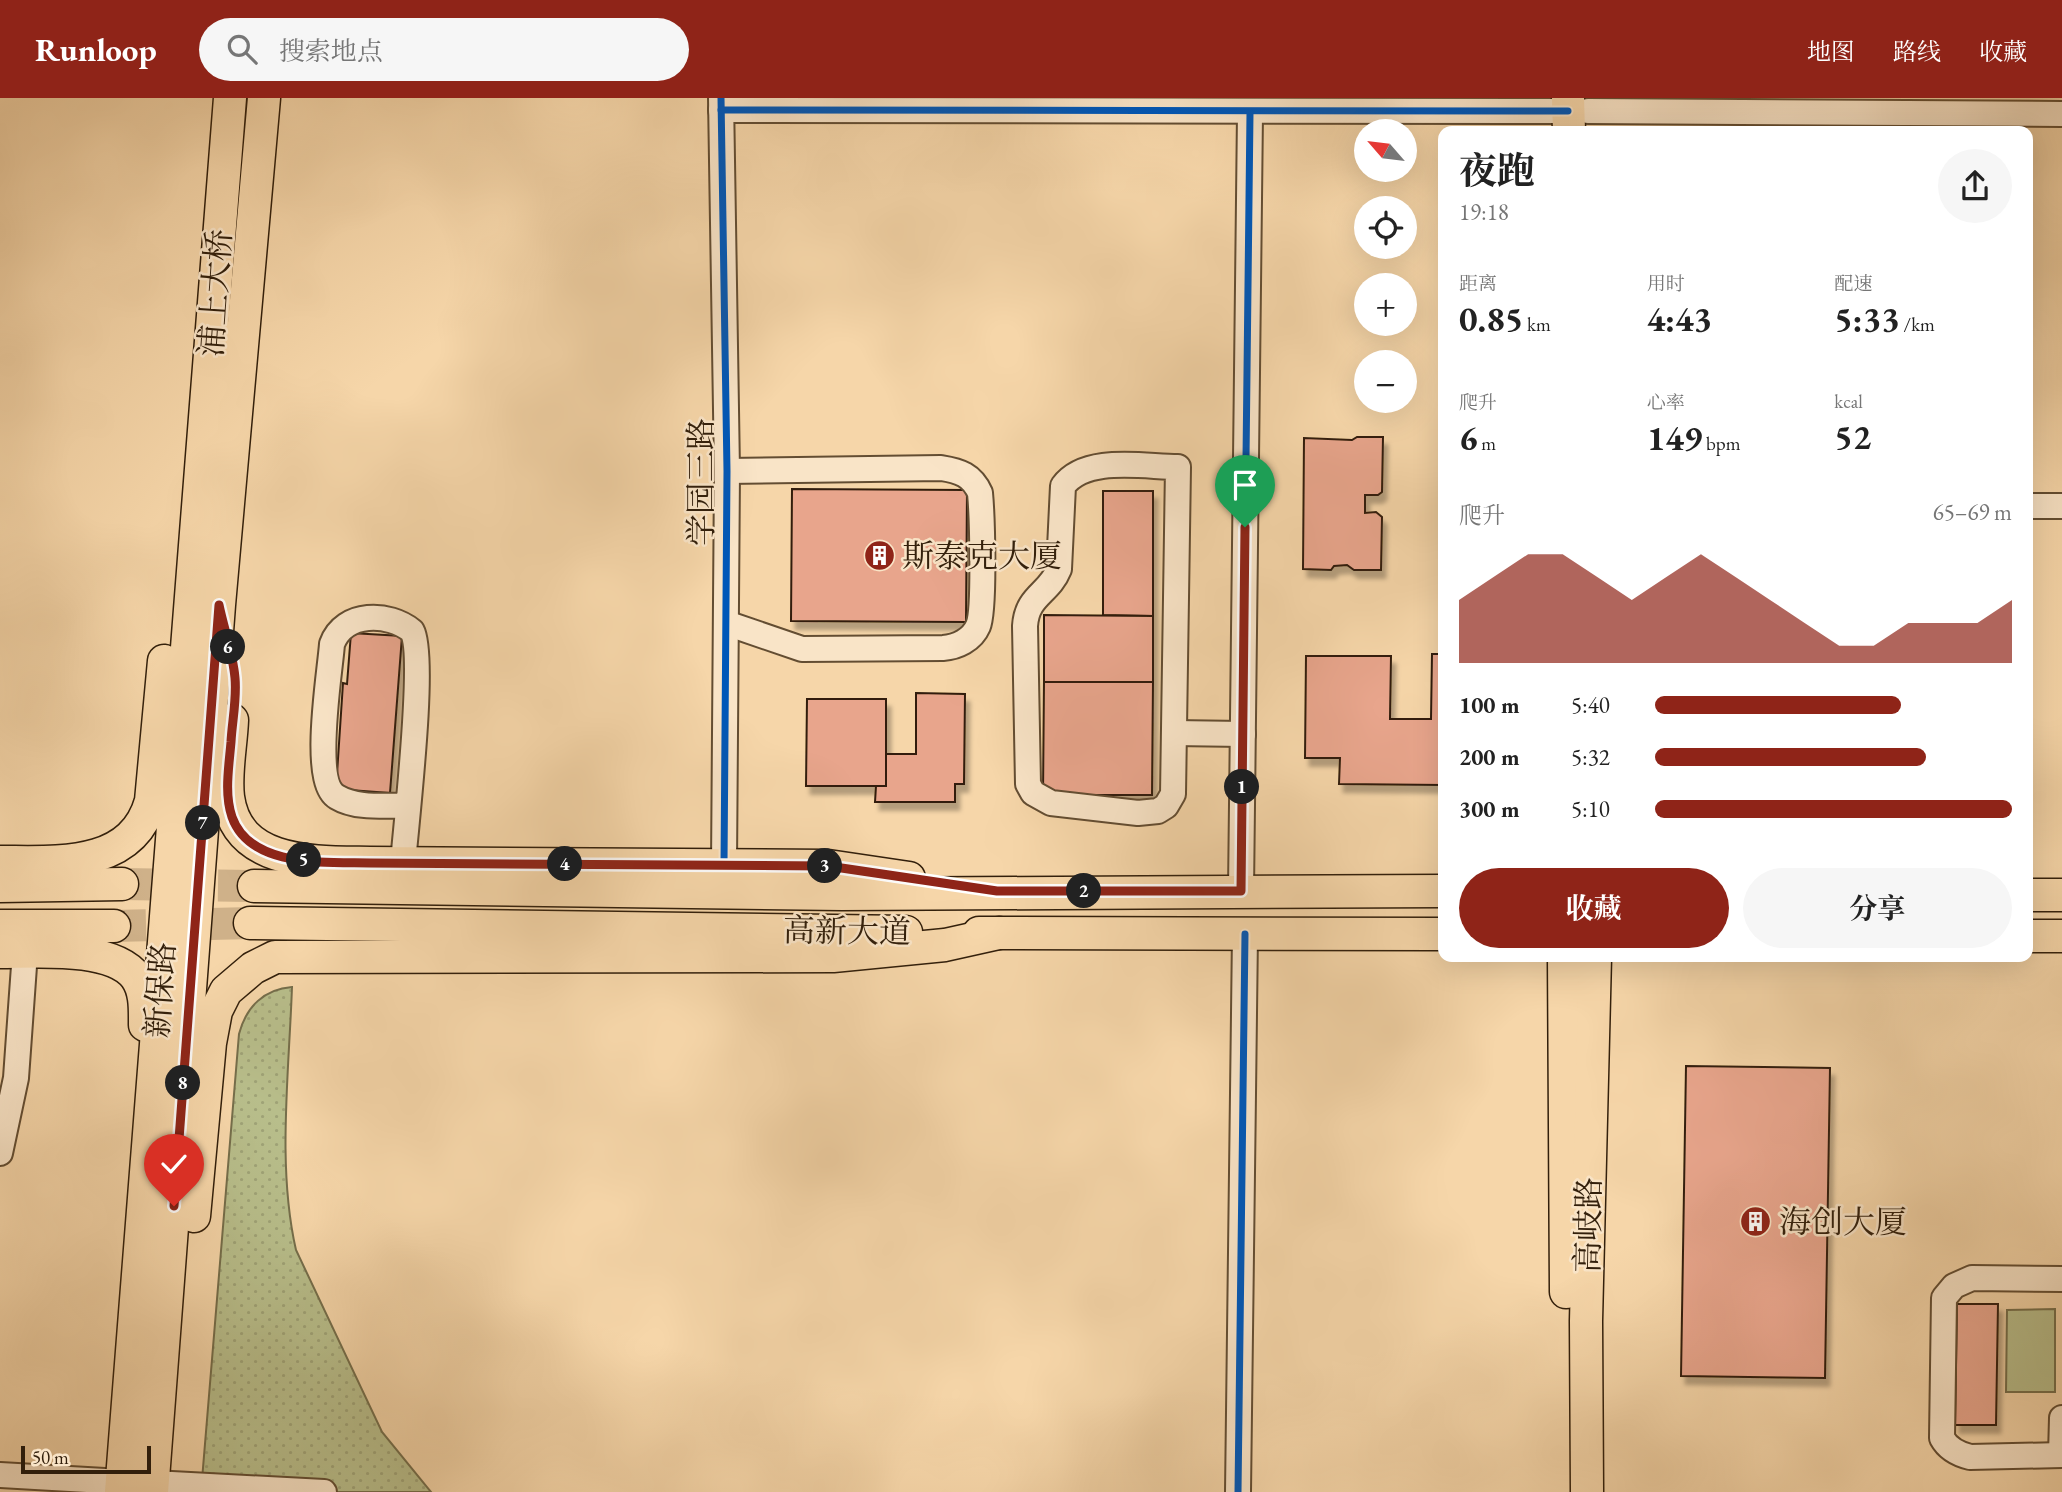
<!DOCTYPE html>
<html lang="zh">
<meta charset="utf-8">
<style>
body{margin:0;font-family:"EB Garamond","Noto Serif SC",serif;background:#f6f6f6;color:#222;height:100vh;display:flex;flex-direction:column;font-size:26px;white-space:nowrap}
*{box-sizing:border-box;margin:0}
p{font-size:23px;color:#767676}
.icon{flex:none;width:38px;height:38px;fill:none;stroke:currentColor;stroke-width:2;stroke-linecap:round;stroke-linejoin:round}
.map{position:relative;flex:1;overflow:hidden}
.details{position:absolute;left:1438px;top:28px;width:595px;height:836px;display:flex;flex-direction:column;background:#fff;border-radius:14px;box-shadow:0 7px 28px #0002}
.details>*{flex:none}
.needle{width:46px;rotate:298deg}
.buttons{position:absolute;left:1354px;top:21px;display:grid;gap:14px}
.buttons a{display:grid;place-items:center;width:63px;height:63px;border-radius:50%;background:#fff;box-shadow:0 7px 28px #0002;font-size:35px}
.scale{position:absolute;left:21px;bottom:18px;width:130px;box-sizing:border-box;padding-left:7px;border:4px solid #321f0b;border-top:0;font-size:19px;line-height:24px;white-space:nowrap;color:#321f0b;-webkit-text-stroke:5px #f9e4c7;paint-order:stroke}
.pin{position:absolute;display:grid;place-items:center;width:60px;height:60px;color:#fff;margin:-72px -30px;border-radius:50% 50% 50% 0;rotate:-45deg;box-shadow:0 0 7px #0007}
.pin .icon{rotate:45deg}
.km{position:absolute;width:35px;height:35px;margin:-18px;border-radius:50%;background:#222;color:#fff;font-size:19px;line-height:35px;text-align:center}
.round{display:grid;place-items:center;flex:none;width:74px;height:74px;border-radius:37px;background:#f6f6f6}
.overview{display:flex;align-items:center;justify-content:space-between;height:119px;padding:0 21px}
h1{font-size:38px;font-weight:700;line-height:52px}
.stats{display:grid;grid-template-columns:repeat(3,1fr);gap:10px;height:119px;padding:7px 21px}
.stats div{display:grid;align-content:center}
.stats b{font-size:35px;font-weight:700}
.stats small{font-size:19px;font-weight:400}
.stats p{font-size:19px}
.chart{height:196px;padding:14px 21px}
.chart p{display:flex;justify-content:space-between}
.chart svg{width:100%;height:126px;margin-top:7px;fill:#8f2418;opacity:.7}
.action{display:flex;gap:14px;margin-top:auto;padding:14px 21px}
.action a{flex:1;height:80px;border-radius:42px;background:#8f2418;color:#fff;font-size:28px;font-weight:700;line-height:80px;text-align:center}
.action a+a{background:#f6f6f6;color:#222}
ul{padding:0 21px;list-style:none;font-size:23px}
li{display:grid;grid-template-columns:112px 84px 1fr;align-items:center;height:52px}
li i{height:18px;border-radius:9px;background:#8f2418}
header{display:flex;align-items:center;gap:42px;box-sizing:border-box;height:98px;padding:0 35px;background:#8f2418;color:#fff}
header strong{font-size:33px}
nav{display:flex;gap:38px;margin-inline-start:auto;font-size:24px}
.search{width:490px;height:63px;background:#f6f6f6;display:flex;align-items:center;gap:18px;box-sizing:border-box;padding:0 24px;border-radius:38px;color:#767676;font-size:26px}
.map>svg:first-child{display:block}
.park{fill:url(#park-dots);stroke:#756e4b;stroke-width:2}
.pitch{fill:#b8be8b;stroke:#756e4b;stroke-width:2}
.building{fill:#e8a58c;stroke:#321f0b;stroke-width:2;filter:url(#shadow)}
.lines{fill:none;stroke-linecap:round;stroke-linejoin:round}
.major-tunnel{stroke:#cfb189;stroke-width:32;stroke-dasharray:32 16;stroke-linecap:butt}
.minor-casing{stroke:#634d32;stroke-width:28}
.major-casing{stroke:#321f0b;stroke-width:35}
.minor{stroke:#f9e4c7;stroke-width:24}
.major{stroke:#f6d6a9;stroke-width:32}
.cycleway-casing{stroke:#f9e4c7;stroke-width:11}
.cycleway{stroke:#0057b8;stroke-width:7}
.route-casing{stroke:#fff;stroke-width:14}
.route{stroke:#8f2418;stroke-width:9}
.labels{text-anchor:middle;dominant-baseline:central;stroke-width:5;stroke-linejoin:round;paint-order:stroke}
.street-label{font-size:32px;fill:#321f0b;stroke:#f9e4c7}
.poi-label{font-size:32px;fill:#321f0b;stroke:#f9e4c7;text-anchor:start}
</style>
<header>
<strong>Runloop</strong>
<div class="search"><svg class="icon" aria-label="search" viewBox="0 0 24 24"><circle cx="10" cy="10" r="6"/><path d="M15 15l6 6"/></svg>搜索地点</div>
<nav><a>地图</a><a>路线</a><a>收藏</a></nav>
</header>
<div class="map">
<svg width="2062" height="1394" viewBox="0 0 2062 1394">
<defs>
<pattern id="park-dots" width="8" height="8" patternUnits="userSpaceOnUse" patternTransform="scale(1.75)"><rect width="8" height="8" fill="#b8be8b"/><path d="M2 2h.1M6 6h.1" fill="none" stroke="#9fa377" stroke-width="1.8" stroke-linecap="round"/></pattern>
<filter id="shadow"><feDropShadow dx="4.5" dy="8" stdDeviation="2" flood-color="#0004"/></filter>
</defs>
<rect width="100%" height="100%" fill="#f6d6a9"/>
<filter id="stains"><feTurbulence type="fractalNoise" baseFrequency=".00286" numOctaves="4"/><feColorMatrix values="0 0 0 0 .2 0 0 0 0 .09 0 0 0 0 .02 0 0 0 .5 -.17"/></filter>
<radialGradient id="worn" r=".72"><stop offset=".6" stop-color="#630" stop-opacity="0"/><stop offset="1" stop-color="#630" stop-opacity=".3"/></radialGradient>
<path class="park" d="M 292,889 C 289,975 277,1069 296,1152 L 382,1334 L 431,1394 L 201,1394 L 239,936 C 246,909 264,891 292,889 Z"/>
<path class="pitch" d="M 2055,1211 L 2055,1294 L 2006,1294 L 2007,1212 Z"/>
<g class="building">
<path d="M 1357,339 L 1383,339 L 1382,394 L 1378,397 L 1365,397 L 1365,415 L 1376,414 L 1382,419 L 1381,472 L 1354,472 L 1347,467 L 1334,468 L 1331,472 L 1303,471 L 1304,340 L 1352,342 Z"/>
<path d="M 792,391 L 967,392 L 966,524 L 791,523 Z"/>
<path d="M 1103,393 L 1153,393 L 1153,518 L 1103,517 Z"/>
<path d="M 1044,517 L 1153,518 L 1153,584 L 1044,584 Z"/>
<path d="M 351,535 L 402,538 L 390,695 L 336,691 L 343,585 L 347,586 Z"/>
<path d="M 1432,556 L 1444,556 L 1444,687 L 1339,686 L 1340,660 L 1305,660 L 1306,558 L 1391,558 L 1390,621 L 1431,621 Z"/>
<path d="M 1044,584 L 1153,584 L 1152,697 L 1043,697 Z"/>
<path d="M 916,595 L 965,596 L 964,686 L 955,686 L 955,704 L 875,704 L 876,688 L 886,688 L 886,656 L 916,656 Z"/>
<path d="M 807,601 L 886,601 L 886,688 L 806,688 Z"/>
<path d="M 1686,968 L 1830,970 L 1825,1280 L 1681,1278 Z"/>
<path d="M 1957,1206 L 1998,1206 L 1996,1327 L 1955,1327 Z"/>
</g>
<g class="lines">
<g class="major-tunnel">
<path d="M 122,786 L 254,788"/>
<path d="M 114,828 L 250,825"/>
</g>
<defs>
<g id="minor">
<path d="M 721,0 L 727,373 L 724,767"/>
<path d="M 721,12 L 1568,13"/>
<path d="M 1588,13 L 2062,16"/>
<path d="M 1178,369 L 1173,696 L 1166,708 L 1158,713 L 1138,715 L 1051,705 L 1033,695 L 1028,686 L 1025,528 C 1027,497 1049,496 1059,471 L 1063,388 C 1086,357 1144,369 1178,369 Z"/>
<path d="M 2028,408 L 2062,408"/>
<path d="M 726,525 L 802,551 L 943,550 C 957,549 972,542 978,528 C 985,512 982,416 980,395 C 972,377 960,373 941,370 L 727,373"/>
<path d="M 1174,635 L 1243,636"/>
<path d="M 403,765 C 406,726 426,558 412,533 C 389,514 344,513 332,546 C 330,575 311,684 337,699 C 357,711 386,707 408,708"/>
<path d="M 1241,793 L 1250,15"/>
<path d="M 0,1055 L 16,980 L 25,854"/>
<path d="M 2062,1181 L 1972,1180 L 1954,1188 L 1944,1200 L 1942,1340 C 1948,1351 1958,1356 1970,1359 L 2062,1357"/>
<path d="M 2061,1357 L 2062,1320"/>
<path d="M 0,1377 L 122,1384"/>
<path d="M 153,1385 L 324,1394"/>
<path d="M 1238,1394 L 1245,836"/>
</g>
<g id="major">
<path d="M 1568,0 L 1569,33"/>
<path d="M 232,622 C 231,647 225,675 228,699 C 237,768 316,764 370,765 L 828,768 L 909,780"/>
<path d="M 0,764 C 57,764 132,771 151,703 L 164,563"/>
<path d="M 0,788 L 122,786"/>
<path d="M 254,788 L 842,796 L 1444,793"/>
<path d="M 2028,797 L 2062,797"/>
<path d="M 250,825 L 906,834"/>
<path d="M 0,828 L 114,828"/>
<path d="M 979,835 L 1444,836"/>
<path d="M 2028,838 L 2062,838"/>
<path d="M 0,854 C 36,854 112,847 136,879 C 146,893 145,911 145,927"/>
<path d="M 1564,859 L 1566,1194"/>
<path d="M 194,1118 L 210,945 L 216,913 L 226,893 L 253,870 L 275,859 L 833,858 L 945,847 L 999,835"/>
<path d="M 121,1394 L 230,0"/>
<path d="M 152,1394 L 219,507 L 264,0"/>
<path d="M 1587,1394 L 1586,1223 L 1595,859"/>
</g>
</defs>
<use href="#minor" class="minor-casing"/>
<use href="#major" class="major-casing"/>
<use href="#minor" class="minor"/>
<use href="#major" class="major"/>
<defs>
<g id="cycleway">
<path d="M 721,0 L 727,373 L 724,767"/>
<path d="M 721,12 L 1568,13"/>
<path d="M 1241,793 L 1250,15"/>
<path d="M 1238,1394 L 1245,836"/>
</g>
</defs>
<use href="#cycleway" class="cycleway-casing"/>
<use href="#cycleway" class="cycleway"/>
</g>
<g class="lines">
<defs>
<path id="route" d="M 174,1108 L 219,507 C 224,531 233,556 235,580 C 237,601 232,624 231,644 C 229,668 224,696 232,719 C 250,770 326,764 370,765 L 828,768 L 997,793 L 1241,793 L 1245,429"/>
</defs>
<use href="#route" class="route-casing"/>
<use href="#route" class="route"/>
</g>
<defs>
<symbol id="building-disc" viewBox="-11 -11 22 22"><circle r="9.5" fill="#8f2418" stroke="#f9e4c7"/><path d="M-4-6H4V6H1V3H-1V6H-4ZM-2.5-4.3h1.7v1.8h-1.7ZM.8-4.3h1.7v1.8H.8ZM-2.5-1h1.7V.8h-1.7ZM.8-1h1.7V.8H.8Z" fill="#fff"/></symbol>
</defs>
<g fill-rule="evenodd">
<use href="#building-disc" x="862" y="440" width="35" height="35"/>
<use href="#building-disc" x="1738" y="1106" width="35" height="35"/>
</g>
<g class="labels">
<g class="street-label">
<text transform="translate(215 195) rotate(-86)">浦上大桥</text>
<text transform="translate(701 384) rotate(-90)">学园三路</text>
<text transform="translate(847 833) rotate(1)">高新大道</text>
<text transform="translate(160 892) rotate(-86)">新保路</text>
<text transform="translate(1588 1127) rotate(-89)">高岐路</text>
</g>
<g class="poi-label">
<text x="902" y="458">斯泰克大厦</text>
<text x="1779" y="1124">海创大厦</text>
</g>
</g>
<rect width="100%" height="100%" filter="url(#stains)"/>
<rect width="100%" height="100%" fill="url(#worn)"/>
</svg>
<div class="buttons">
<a><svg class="needle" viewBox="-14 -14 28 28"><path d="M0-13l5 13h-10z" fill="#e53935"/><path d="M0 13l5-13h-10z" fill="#767676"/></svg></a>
<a><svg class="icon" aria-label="locate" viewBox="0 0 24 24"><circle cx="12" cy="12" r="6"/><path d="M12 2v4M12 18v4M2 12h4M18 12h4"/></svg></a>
<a>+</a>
<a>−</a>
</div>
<div class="scale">50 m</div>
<div class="pin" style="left:1245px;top:429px;background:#1e9e55"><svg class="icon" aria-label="arrive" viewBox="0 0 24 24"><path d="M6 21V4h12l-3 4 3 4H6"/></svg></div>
<div class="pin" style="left:174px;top:1108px;background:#d93025"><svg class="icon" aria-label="check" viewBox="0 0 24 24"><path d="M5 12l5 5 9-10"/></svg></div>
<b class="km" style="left:1242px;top:689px">1</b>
<b class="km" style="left:1084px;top:793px">2</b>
<b class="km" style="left:825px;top:768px">3</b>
<b class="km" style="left:565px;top:766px">4</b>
<b class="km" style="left:304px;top:762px">5</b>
<b class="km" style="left:228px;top:549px">6</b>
<b class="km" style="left:203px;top:725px">7</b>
<b class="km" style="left:183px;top:985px">8</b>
<section class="details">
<div class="overview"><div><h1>夜跑</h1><p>19:18</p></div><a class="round"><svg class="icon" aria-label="share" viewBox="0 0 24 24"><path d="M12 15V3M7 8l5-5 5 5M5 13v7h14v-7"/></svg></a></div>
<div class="stats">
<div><p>距离</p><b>0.85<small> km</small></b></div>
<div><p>用时</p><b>4:43</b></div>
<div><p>配速</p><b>5:33<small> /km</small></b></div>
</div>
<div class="stats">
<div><p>爬升</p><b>6<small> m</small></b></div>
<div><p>心率</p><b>149<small> bpm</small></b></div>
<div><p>kcal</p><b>52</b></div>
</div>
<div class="chart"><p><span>爬升</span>65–69 m</p>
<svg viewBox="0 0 160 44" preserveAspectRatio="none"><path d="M0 44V22L10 14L20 6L30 6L40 14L50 22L60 14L70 6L80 14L90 22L100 30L110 38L120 38L130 30L140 30L150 30L160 22V44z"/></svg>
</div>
<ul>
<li><b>100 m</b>5:40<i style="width:69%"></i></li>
<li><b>200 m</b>5:32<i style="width:76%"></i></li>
<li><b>300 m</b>5:10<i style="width:100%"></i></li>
</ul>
<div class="action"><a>收藏</a><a>分享</a></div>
</section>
</div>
